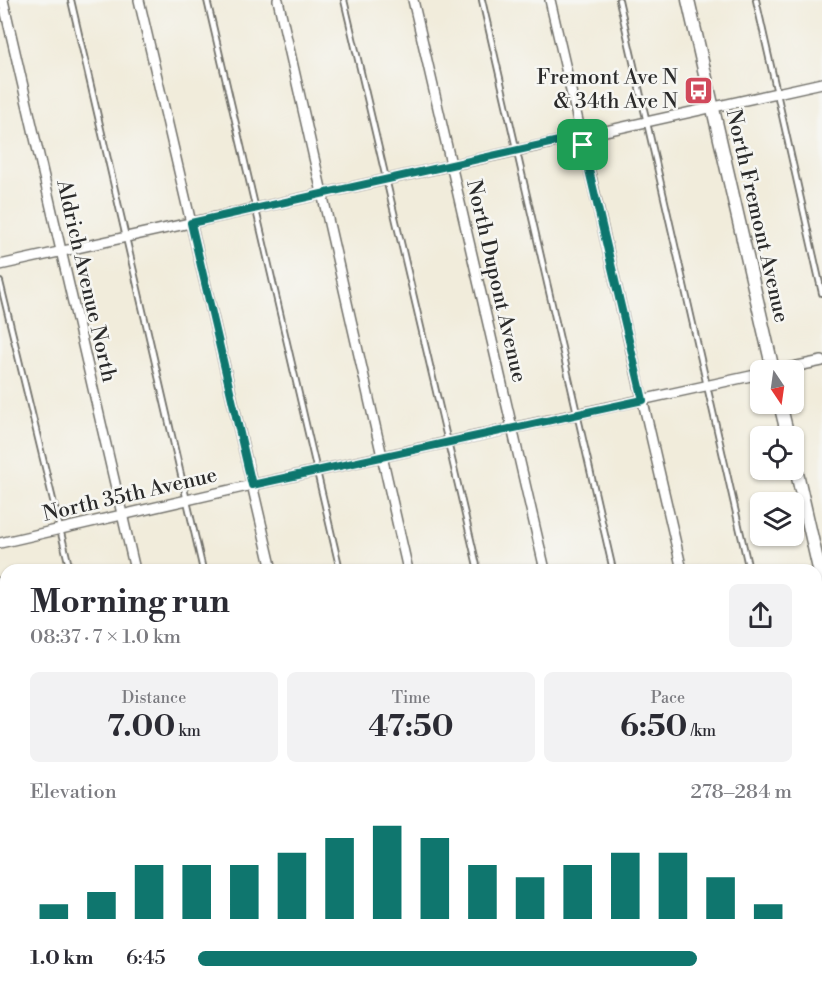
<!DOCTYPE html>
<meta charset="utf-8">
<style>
body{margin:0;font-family:"Libre Bodoni",serif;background:#f2f2f3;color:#2b2b33;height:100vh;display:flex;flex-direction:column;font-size:22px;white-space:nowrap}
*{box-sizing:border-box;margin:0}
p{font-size:20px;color:#7c7c81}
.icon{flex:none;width:33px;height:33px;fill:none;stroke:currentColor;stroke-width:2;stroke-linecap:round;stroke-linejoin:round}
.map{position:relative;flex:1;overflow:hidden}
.sheet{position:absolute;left:0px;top:564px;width:822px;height:430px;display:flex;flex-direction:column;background:#fff;border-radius:18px 18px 0 0;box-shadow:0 2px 4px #0004}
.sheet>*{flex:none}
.needle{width:39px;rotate:167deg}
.buttons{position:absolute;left:750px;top:360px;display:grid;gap:12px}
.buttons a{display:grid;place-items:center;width:54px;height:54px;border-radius:9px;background:#fff;box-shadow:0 2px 4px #0004;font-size:30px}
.pin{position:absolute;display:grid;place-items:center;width:51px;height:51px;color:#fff;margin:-26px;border-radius:12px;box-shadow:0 3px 9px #0006}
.round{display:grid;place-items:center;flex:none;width:63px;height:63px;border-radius:9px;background:#f2f2f3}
.overview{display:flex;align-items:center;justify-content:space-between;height:102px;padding:0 30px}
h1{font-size:33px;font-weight:700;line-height:45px}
.metrics{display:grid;grid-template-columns:repeat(3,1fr);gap:9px;height:102px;padding:6px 30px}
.metrics div{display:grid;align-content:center;border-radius:9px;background:#f2f2f3;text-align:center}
.metrics b{font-size:30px;font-weight:700}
.metrics small{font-size:16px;font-weight:400}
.metrics p{font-size:16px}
.chart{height:168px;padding:12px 30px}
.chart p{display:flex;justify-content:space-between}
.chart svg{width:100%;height:108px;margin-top:6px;stroke:#0f766e;stroke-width:6}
ul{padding:0 30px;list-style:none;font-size:20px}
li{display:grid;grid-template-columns:96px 72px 1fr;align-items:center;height:45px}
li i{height:15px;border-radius:8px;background:#0f766e}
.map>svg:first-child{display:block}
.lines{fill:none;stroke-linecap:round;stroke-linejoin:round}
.service-casing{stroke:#706f69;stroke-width:8}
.minor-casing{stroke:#706f69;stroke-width:12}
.tertiary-casing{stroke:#706f69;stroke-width:15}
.service{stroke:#fff;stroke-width:4.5}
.minor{stroke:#fff;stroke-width:9}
.tertiary{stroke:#fff;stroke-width:12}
.route-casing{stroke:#fff;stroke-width:12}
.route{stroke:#0f766e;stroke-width:8}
.labels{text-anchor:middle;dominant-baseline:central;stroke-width:5;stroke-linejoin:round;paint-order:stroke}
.poi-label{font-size:21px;fill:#2b2b2b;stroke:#f6f6f2;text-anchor:end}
.street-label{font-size:21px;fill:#2b2b2b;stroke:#f6f6f2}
</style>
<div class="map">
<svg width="822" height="994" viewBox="0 0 822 994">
<rect width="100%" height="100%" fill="#f6f6f2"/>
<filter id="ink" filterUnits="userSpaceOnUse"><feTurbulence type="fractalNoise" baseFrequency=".0167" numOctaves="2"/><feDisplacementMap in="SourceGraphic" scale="12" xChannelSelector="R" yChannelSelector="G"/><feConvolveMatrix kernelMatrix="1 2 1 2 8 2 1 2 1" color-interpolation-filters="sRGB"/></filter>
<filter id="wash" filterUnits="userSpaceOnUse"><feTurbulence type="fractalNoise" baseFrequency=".008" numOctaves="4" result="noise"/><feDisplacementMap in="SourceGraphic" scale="24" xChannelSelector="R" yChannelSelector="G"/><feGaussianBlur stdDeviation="1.35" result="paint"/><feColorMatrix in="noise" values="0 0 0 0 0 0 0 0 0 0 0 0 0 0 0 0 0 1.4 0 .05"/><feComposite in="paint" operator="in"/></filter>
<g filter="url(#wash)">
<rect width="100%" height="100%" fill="#f1ecdb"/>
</g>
<g filter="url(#ink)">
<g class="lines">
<defs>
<g id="service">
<path d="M 71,0 L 203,570"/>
<path d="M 207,0 L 340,570"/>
<path d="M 344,0 L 478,570"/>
<path d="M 482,0 L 613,570"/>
<path d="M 619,0 L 749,570"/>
<path d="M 756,0 L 822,293"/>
<path d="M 0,282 L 70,570"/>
<path d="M 816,842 L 822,866"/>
<path d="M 0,936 L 6,961"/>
<path d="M 12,988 L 14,994"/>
<path d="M 164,988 L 165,994"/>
<path d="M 301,988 L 302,994"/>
<path d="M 439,988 L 441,994"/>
<path d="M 577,988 L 579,994"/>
<path d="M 714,988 L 715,994"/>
</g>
<g id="minor">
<path d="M 3,0 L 135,570"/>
<path d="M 139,0 L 272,570"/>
<path d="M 278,0 L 408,570"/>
<path d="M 413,0 L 545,570"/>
<path d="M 550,0 L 682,570"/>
<path d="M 0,265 L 822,83"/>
<path d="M 778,370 L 822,361"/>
<path d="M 0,543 L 252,485 L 760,374"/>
<path d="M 816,637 L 822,636"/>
<path d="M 0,817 L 6,816"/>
<path d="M 816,917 L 822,915"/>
<path d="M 232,988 L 233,994"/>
<path d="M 369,988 L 371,994"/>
<path d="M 506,988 L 508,994"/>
<path d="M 643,988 L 645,994"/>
<path d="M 782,988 L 784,994"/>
<path d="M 456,994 L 481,988"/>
</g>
<g id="tertiary">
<path d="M 688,0 L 773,370"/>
<path d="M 780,404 L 788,436"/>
<path d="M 794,460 L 822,582"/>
<path d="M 0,584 L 6,609"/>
<path d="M 96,988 L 97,994"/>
</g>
</defs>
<use href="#service" class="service-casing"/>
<use href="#minor" class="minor-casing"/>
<use href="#tertiary" class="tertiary-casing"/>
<use href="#service" class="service"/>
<use href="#minor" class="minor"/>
<use href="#tertiary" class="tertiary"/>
</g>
</g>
<g class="lines" filter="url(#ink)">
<defs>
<path id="route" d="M 581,136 L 643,400 L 252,485 L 191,223 Z"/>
</defs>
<use href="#route" class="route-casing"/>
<use href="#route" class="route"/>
</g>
<defs>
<symbol id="bus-square" viewBox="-11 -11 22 22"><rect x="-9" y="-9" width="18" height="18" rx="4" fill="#d1495b" stroke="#f6f6f2"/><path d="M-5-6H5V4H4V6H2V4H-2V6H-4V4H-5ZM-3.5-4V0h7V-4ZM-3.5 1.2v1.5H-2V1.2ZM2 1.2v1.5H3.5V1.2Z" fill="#fff"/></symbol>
</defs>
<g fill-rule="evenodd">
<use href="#bus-square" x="682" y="74" width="33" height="33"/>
</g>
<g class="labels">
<g class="poi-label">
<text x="678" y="78">Fremont Ave N<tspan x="678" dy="24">&amp; 34th Ave N</tspan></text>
</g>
<g class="street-label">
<text transform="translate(757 216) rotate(77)">North Fremont Avenue</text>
<text transform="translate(86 281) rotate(77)">Aldrich Avenue North</text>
<text transform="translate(496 281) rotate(77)">North Dupont Avenue</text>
<text transform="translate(130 495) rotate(-13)">North 35th Avenue</text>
</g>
</g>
</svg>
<div class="buttons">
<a><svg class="needle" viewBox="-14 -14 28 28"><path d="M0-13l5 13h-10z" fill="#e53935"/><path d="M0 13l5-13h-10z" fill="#7c7c81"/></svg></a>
<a><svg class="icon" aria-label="locate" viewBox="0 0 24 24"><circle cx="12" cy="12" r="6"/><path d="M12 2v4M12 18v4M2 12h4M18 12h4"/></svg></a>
<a><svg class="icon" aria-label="layers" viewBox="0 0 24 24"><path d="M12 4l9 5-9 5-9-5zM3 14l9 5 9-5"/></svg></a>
</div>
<div class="pin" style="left:583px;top:145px;background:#1e9e55"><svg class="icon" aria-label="arrive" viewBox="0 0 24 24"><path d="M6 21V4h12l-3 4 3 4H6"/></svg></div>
<section class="sheet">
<div class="overview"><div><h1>Morning run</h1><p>08:37 · 7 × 1.0 km</p></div><a class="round"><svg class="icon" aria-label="share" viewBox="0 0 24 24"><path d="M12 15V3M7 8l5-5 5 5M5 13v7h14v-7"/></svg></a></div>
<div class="metrics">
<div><p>Distance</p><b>7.00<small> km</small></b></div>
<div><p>Time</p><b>47:50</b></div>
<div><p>Pace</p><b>6:50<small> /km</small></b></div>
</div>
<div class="chart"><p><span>Elevation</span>278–284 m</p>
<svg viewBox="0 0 160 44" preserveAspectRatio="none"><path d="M5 44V38M15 44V33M25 44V22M35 44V22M45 44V22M55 44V17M65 44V11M75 44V6M85 44V11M95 44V22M105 44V27M115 44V22M125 44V17M135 44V17M145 44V27M155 44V38"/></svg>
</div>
<ul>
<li><b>1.0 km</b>6:45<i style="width:84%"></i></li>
</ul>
</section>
</div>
